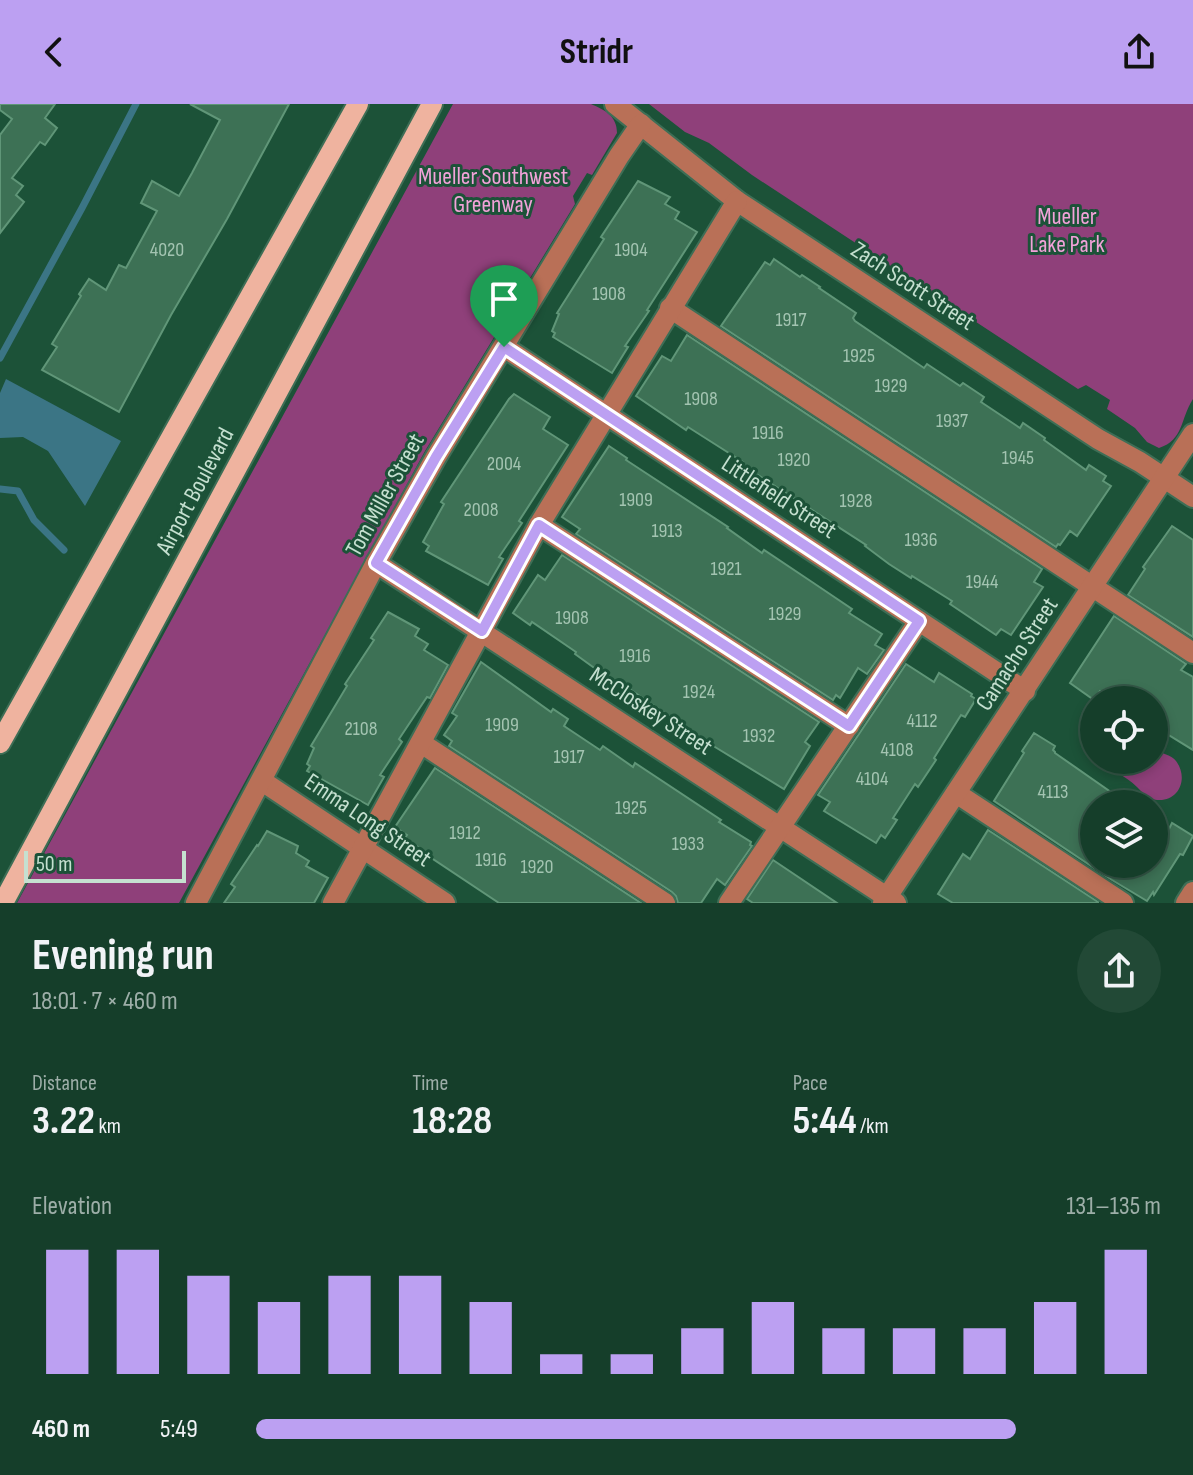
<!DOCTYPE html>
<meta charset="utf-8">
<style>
body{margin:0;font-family:"Sofia Sans Condensed",sans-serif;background:#224936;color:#f1f3f6;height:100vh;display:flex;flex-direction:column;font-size:30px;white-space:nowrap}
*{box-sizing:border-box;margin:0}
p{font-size:26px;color:#9daea8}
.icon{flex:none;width:44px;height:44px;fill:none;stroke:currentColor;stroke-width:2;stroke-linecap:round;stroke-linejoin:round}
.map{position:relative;height:799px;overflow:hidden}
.panel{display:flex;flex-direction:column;background:#153e2a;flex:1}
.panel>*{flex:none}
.tools{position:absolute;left:1080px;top:582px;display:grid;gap:16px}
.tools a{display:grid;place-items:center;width:88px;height:88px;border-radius:50%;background:#153e2a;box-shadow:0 4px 12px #0003,0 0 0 2px #345747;font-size:40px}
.scale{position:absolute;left:24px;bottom:20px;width:162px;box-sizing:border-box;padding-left:8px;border:4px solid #c5e0d0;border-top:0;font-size:22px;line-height:28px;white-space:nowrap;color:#c5e0d0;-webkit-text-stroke:6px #1c5238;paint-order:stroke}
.pin{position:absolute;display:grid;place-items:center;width:68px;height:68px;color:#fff;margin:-82px -34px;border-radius:50% 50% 50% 0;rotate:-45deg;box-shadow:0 0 8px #0007}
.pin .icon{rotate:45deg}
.round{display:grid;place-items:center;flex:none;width:84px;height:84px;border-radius:42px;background:#224936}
.summary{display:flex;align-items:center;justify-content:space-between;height:136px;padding:0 32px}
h1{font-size:44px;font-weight:700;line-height:60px}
.metrics{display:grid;grid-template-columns:repeat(3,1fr);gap:12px;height:136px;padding:8px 32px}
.metrics div{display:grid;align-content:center}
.metrics b{font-size:40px;font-weight:700}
.metrics small{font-size:22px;font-weight:400}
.metrics p{font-size:22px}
.chart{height:224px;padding:16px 32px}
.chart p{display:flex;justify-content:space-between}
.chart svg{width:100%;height:144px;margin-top:8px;stroke:#bca0f2;stroke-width:6}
ul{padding:0 32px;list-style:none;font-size:26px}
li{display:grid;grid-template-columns:128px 96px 1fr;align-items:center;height:60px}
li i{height:20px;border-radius:10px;background:#bca0f2}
header{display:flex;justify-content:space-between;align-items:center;height:104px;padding:0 32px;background:#bca0f2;color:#111;font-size:36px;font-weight:700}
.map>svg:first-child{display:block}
.green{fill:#8f407a}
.water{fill:#3b7585}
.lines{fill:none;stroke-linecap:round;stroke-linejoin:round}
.stream{stroke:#3b7585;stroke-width:7}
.building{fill:#3d7155;stroke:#609678;stroke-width:2}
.minor-casing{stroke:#3e6e56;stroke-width:24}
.major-casing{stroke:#3e6e56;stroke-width:24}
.minor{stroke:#b97057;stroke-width:20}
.major{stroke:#efb39f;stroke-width:20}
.route-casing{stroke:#fff;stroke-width:16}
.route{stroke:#bca0f2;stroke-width:10}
.labels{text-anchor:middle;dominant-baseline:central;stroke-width:6;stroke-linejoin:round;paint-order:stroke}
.number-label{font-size:20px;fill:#a3c4b1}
.park-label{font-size:24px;fill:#f2a2d9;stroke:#1c5238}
.street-label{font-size:24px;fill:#c5e0d0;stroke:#1c5238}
</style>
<header><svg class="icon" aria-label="back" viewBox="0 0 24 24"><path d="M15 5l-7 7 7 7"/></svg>Stridr<svg class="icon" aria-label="share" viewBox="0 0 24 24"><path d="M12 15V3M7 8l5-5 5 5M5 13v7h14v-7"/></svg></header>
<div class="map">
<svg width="1193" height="799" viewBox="0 0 1193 799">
<rect width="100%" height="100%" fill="#1c5238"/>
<g class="green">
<path d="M 453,0 L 591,0 C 605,6 617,12 617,29 L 592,71 L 587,69 L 573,92 L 575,100 L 425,347 L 179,799 L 17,799 Z"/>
<path d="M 649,0 L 1193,0 L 1193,295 C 1180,315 1184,336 1159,344 L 1147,338 L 1135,324 L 1107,305 L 1110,296 L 1086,281 L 1078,285 L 752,71 L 709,39 L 685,28 Z"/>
<path d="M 1094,621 L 1094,655 L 1082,642 L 1083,633 Z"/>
<path d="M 1154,646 C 1161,649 1172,651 1176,657 C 1189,674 1179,698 1157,696 C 1148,695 1143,689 1137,683 C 1125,671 1108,665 1095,656 L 1154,656 Z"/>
</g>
<path class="water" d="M 6,275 L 121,337 L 85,402 L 48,347 L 23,333 L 0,334 L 0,289 Z"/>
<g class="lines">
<g class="stream">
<path d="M 0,254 L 82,104 L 136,0"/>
<path d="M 0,385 L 18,387 L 34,416 L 64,446"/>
</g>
</g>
<g class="building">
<path d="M 0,0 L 55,0 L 45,14 L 57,24 L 45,41 L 40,38 L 12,74 L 23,82 L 16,91 L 24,98 L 0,129 L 0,31 L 12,15 L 0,6 Z"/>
<path d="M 190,0 L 289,0 L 227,115 L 171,211 L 119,308 L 42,266 L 57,243 L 52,240 L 81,192 L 79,190 L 89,175 L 106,186 L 119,161 L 126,164 L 157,107 L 141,99 L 152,77 L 179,92 L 192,69 L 220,16 Z"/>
<path d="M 638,77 L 670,93 L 665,100 L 679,108 L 675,115 L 697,128 L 647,206 L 649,207 L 625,242 L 628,243 L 612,269 L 553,233 L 555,229 L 552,227 L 559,210 L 557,209 L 604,135 L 601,133 Z"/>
<path d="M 774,155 L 800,173 L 802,171 L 820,183 L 819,184 L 856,209 L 853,214 L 855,217 L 924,264 L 927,260 L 960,282 L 963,279 L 984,293 L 981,298 L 1020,324 L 1023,319 L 1045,334 L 1044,336 L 1086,366 L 1089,361 L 1106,372 L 1103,377 L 1111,382 L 1077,432 L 1070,427 L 1060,441 L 1058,440 L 1056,443 L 721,222 L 765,158 L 770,161 Z"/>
<path d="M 687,231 L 1042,465 L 1034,478 L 1043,483 L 1011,531 L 1001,525 L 996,531 L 950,500 L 952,497 L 912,472 L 911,474 L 889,460 L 865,442 L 866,441 L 758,371 L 757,372 L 741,362 L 743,358 L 688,323 L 686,326 L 636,292 L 662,252 L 671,257 Z"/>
<path d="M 514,290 L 550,313 L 543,325 L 568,341 L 519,417 L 522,419 L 499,453 L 503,455 L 488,481 L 426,447 L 429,442 L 423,438 L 444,400 L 441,398 L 509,295 Z"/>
<path d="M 609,342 L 627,354 L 626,356 L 728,423 L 727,424 L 762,449 L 764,446 L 812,478 L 852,505 L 849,509 L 882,530 L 875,541 L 884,546 L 867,570 L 858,564 L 840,594 L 836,591 L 833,596 L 576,430 L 580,425 L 562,413 Z"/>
<path d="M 1172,422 L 1193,436 L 1193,533 L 1128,491 L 1145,465 L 1143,463 Z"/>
<path d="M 562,451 L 819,618 L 805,638 L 810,642 L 784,685 L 715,643 L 622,580 L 621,582 L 604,571 L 575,550 L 576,548 L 532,518 L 530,521 L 513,509 L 538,471 L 545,476 Z"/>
<path d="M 388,508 L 419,525 L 415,532 L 428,540 L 424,546 L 448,561 L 430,594 L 427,593 L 399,635 L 402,638 L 380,671 L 384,673 L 368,701 L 307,667 L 310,662 L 307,660 L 314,644 L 311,642 L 347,582 L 345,580 L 374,536 L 371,534 Z"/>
<path d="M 1114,512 L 1186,560 L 1181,566 L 1193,573 L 1193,646 L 1154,622 L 1154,596 L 1115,596 L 1100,587 L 1094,596 L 1070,579 Z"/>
<path d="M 481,558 L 551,608 L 553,605 L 568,615 L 564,622 L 600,646 L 603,642 L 633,663 L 635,659 L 721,716 L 719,718 L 751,738 L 750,741 L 752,742 L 725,781 L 717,775 L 701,799 L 678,799 L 676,792 L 672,788 L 449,642 L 452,637 L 444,631 L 457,612 L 452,609 Z"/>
<path d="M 906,560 L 934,578 L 939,569 L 972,590 L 971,592 L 976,595 L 965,613 L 961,611 L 934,654 L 936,656 L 918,683 L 915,680 L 893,714 L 897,716 L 885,734 L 881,731 L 876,739 L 824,707 L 830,698 L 818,691 Z"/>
<path d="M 1034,629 L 1055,642 L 1053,646 L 1055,648 L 1055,649 L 1128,700 L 1094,700 L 1094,760 L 1154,760 L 1154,714 L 1169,725 L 1172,719 L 1193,732 L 1183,751 L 1180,750 L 1154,791 L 1153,788 L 1147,797 L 1112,776 L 994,697 L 1024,649 L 1022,647 Z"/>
<path d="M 435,664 L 641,799 L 499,799 L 430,753 L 431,752 L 405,734 L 407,731 L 395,723 Z"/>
<path d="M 988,726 L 1098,798 L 1098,799 L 953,799 L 938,790 L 963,750 L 970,755 Z"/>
<path d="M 267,727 L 298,742 L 296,749 L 309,757 L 306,762 L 328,774 L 314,799 L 224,799 L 235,783 L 231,780 L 257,741 L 258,742 Z"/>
<path d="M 773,756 L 837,799 L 753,799 L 747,795 Z"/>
</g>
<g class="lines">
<defs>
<g id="minor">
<path d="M 615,0 L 737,97 L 1098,335 L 1140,358 L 1193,393"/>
<path d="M 670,204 L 1193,549"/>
<path d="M 504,243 L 1025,587"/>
<path d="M 539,421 L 849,622"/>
<path d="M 376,459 L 896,799"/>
<path d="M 421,639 L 665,799"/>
<path d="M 262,677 L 445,799"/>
<path d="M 956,689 L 1123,799"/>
<path d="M 196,799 L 376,459 L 436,353 L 619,52 L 641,20"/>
<path d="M 333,799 L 539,421 L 737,97"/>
<path d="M 729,799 L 919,517"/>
<path d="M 883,799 L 1193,330"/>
<path d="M 1186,799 L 1193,788"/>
</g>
<g id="major">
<path d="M 0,639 L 358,0"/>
<path d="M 3,799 L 432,0"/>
</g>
</defs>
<use href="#minor" class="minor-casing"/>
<use href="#major" class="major-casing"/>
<use href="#minor" class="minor"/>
<use href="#major" class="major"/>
</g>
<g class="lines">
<defs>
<path id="route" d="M 504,243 L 919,517 L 849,622 L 539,421 L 482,527 L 376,459 L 436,353 Z"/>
</defs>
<use href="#route" class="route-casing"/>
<use href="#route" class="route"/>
</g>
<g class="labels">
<g class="number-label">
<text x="167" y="146">4020</text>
<text x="631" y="146">1904</text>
<text x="609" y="190">1908</text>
<text x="791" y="216">1917</text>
<text x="859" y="252">1925</text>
<text x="891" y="282">1929</text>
<text x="701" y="295">1908</text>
<text x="952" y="317">1937</text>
<text x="768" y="329">1916</text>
<text x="1018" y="354">1945</text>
<text x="794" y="356">1920</text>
<text x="504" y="360">2004</text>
<text x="636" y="396">1909</text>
<text x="856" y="397">1928</text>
<text x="481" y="406">2008</text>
<text x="667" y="427">1913</text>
<text x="921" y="436">1936</text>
<text x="726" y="465">1921</text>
<text x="982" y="478">1944</text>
<text x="785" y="510">1929</text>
<text x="572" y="514">1908</text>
<text x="635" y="552">1916</text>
<text x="699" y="588">1924</text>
<text x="922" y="617">4112</text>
<text x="502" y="621">1909</text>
<text x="361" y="625">2108</text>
<text x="759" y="632">1932</text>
<text x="897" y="646">4108</text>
<text x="569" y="653">1917</text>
<text x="872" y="675">4104</text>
<text x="1053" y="688">4113</text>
<text x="631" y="704">1925</text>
<text x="465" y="729">1912</text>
<text x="688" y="740">1933</text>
<text x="491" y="756">1916</text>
<text x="537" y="763">1920</text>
</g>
<g class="park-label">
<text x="493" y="72">Mueller Southwest<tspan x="493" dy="28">Greenway</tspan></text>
<text x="1067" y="112">Mueller<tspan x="1067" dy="28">Lake Park</tspan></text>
</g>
<g class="street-label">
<text transform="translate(913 182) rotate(33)">Zach Scott Street</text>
<text transform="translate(195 387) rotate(-62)">Airport Boulevard</text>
<text transform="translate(385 391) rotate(-61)">Tom Miller Street</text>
<text transform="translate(779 393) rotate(33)">Littlefield Street</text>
<text transform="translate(1017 550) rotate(-57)">Camacho Street</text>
<text transform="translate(651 607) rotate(33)">McCloskey Street</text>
<text transform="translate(368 716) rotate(34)">Emma Long Street</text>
</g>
</g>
</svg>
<div class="tools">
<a><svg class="icon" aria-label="locate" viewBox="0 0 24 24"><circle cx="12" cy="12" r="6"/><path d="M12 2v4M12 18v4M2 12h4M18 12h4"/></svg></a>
<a><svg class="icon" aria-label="layers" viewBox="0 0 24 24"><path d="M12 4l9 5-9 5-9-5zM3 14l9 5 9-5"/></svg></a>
</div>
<div class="scale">50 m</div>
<div class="pin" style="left:504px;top:243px;background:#1e9e55"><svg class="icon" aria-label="arrive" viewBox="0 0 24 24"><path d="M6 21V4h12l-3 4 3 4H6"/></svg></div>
</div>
<section class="panel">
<div class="summary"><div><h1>Evening run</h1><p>18:01 · 7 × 460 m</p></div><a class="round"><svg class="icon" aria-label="share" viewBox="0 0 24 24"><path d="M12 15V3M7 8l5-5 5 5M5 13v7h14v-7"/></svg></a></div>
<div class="metrics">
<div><p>Distance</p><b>3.22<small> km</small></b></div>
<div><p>Time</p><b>18:28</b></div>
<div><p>Pace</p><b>5:44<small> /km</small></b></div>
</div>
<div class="chart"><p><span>Elevation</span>131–135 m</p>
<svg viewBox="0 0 160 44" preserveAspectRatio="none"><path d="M5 44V6M15 44V6M25 44V14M35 44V22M45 44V14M55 44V14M65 44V22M75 44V38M85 44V38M95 44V30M105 44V22M115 44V30M125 44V30M135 44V30M145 44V22M155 44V6"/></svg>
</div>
<ul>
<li><b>460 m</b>5:49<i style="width:84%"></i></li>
</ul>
</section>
